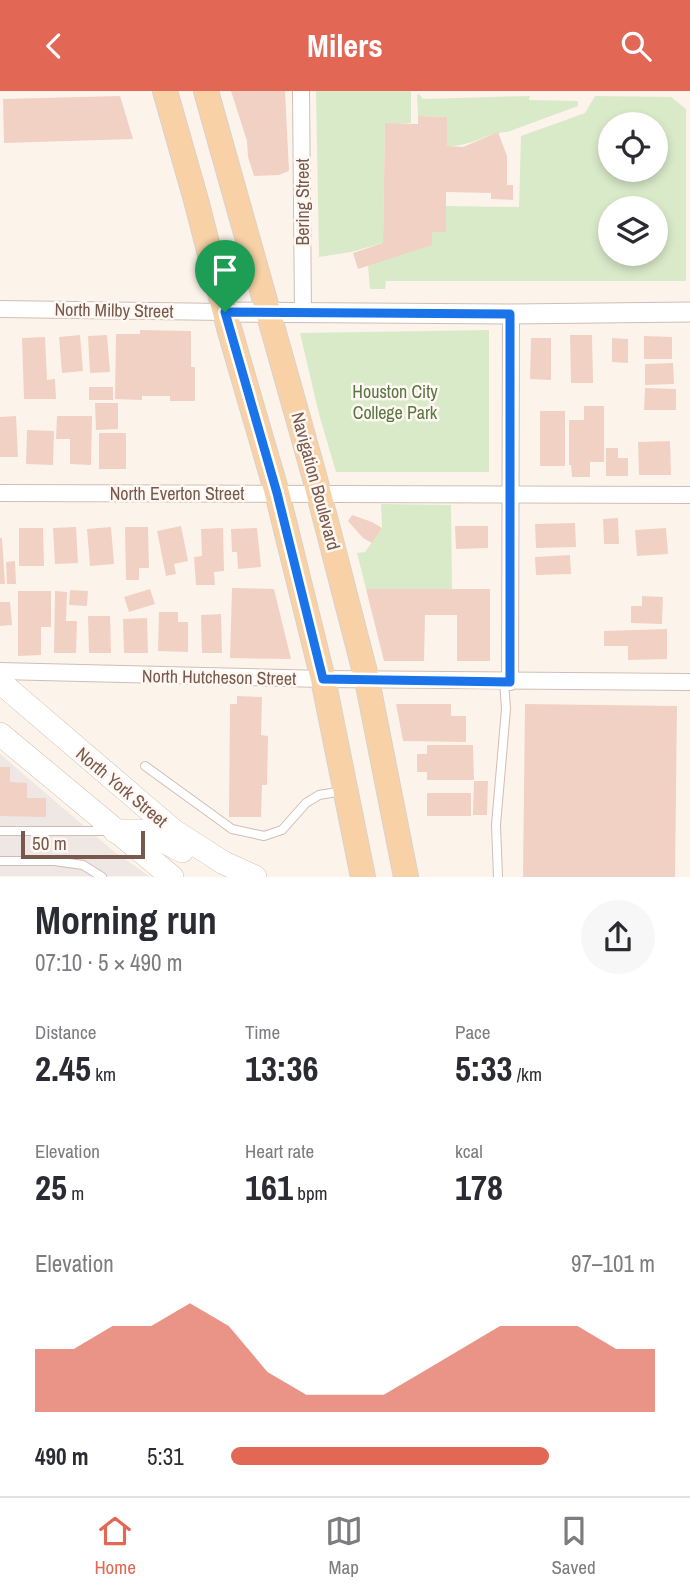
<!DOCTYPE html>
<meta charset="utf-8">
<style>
body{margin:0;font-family:"Archivo Narrow",sans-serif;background:#f7f7f7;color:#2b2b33;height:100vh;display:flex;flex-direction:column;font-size:26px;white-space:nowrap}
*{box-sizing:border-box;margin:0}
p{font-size:23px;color:#7c7c81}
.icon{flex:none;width:38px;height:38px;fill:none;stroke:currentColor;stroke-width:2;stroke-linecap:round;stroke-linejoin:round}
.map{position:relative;height:786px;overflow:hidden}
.drawer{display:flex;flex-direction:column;background:#fff;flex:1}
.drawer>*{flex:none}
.fabs{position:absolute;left:598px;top:21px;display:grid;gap:14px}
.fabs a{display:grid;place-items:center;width:70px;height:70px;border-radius:50%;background:#fff;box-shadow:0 4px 10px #0003;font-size:35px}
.scale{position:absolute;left:21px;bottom:18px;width:124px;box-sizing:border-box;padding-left:7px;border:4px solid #77594e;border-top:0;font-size:19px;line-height:24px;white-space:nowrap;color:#77594e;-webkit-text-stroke:5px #fff8f2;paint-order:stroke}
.pin{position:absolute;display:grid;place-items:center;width:60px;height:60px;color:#fff;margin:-72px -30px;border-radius:50% 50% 50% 0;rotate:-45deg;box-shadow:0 0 7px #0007}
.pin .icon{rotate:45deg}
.round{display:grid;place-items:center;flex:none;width:74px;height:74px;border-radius:37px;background:#f7f7f7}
.headline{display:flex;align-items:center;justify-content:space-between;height:119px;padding:0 35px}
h1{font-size:38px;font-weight:700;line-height:52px}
.stats{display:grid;grid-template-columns:repeat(3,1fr);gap:10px;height:119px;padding:7px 35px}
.stats div{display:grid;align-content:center}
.stats b{font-size:35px;font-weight:700}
.stats small{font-size:19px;font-weight:400}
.stats p{font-size:19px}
.chart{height:196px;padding:14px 35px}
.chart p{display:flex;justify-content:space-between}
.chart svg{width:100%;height:126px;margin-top:7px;fill:#e26755;opacity:.7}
ul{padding:0 35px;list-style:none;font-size:23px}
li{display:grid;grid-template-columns:112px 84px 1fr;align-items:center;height:52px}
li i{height:18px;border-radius:9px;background:#e26755}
header{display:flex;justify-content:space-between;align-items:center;height:91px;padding:0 35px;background:#e26755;color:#fff;font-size:32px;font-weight:700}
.tab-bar{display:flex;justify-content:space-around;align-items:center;height:98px;border-top:2px solid #e1e1e2;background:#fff;font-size:19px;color:#7c7c81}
.tab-bar a{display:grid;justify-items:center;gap:4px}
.tab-bar .selected{color:#e26755}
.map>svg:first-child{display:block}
.industrial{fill:#eee7e3}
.green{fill:#d9eac9;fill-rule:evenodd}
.building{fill:#f1d1c3}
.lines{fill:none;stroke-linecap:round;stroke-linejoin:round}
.service-casing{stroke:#d1bdb3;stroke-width:10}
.minor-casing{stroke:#d1bdb3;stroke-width:18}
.tertiary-casing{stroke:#d1bdb3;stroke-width:21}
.secondary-casing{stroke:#d4bdb0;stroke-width:24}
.primary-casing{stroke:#d9d1cd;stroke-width:26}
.service{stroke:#fff;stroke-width:8}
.minor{stroke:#fff;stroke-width:16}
.tertiary{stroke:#fff;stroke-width:19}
.secondary{stroke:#fff;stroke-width:23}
.primary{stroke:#f8d2a6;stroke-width:24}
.route-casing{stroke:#fff;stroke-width:14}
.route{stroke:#1a73e8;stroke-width:9}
.labels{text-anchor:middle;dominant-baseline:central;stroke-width:5;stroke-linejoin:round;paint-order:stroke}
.street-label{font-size:18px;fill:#77594e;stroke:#fff8f2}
.park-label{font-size:18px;fill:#577743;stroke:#fff8f2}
</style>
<header><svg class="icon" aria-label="back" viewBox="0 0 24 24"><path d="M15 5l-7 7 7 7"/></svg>Milers<svg class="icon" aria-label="search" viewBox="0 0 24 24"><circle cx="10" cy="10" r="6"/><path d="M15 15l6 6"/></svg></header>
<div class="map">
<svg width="690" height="786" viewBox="0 0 690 786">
<rect width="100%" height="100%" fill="#fcf4eb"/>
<path class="industrial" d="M 0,663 L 112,759 L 149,785 L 0,785 Z"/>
<g class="green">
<path d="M 316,0 L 411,0 L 411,32 L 385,33 L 383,152 L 351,161 L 319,166 Z"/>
<path d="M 419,3 L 423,8 L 530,5 L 529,9 L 578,10 L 578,15 L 507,41 C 485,42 472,56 447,55 L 447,26 L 418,25 L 417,4 Z"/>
<path d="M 595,5 L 671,6 L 686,18 L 686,190 L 386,190 L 385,198 L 370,198 L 368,175 L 432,141 L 446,141 L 446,115 L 519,116 L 521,45 L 585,22 ZM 611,33 L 656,33 L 656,79 L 611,79 ZM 611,117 L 656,117 L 656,163 L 611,163 Z"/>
<path d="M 489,239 L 489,381 L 336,381 L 319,323 L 300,242 Z"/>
<path d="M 381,413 L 451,414 L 452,498 L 366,498 L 357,462 L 365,461 L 382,437 Z"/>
</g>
<g class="building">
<path d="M 231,0 L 285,0 L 289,80 L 279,84 L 254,85 L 248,66 L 247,50 Z"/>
<path d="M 120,5 L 133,48 L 4,52 L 3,8 Z"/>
<path d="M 418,25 L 447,26 L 447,55 L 463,56 L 498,41 L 507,65 L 507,94 L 513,94 L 513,109 L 491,108 L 491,102 L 446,101 L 446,141 L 432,141 L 432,154 L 358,178 L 353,162 L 383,152 L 385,32 L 418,33 Z"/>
<path d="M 140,239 L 191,240 L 191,276 L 195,276 L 195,310 L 170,310 L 170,305 L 142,305 L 142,309 L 115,308 L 116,243 L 140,243 Z"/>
<path d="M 80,244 L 83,280 L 62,282 L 59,246 Z"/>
<path d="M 107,244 L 110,281 L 90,282 L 88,245 Z"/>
<path d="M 570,244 L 592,244 L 593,292 L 571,292 Z"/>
<path d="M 644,245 L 672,246 L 672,268 L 644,268 Z"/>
<path d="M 45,246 L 47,289 L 55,288 L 56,308 L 24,308 L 22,247 Z"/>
<path d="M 531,247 L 551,247 L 551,289 L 530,288 Z"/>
<path d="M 612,247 L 628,248 L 628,272 L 612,271 Z"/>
<path d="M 673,272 L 674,293 L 645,294 L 645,273 Z"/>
<rect x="89" y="296" width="24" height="13"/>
<path d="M 645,297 L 676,298 L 676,319 L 644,319 Z"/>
<path d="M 95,312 L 118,312 L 118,338 L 96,339 Z"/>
<path d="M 584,315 L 604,315 L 604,371 L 590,371 L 590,386 L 572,386 L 571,374 L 569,374 L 569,329 L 584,329 Z"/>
<rect x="540" y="320" width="25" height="55"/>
<path d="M 16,325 L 18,366 L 0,366 L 0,326 Z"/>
<path d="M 57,325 L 92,325 L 91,374 L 70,373 L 70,348 L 56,348 Z"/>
<path d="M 27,339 L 54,340 L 53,374 L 26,373 Z"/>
<rect x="99" y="342" width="27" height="36"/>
<path d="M 670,350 L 671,384 L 639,384 L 638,351 Z"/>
<path d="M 606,357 L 618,357 L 618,367 L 628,367 L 628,385 L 606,385 Z"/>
<path d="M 352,424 L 372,431 L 382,437 L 372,452 L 363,447 L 348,430 Z"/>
<path d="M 618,427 L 619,453 L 604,453 L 603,428 Z"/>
<path d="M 575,432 L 576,456 L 536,457 L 535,433 Z"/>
<path d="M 181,435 L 188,470 L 174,473 L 176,483 L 166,485 L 157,440 Z"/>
<path d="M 455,435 L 488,435 L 488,457 L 456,458 Z"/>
<path d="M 76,436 L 78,472 L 55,473 L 53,437 Z"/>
<path d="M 111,436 L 114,473 L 90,475 L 87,438 Z"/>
<path d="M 125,436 L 148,436 L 149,477 L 139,477 L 139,489 L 126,489 Z"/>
<path d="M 19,437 L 43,437 L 44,475 L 19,475 Z"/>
<path d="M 223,437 L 224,480 L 214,481 L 215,494 L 196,494 L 194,466 L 202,465 L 201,438 Z"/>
<path d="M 257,437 L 261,476 L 238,478 L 237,461 L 232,461 L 231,438 Z"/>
<path d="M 666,437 L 668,463 L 637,465 L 635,439 Z"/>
<path d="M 0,447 L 2,447 L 5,493 L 0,493 Z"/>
<path d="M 570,464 L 571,483 L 536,484 L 535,466 Z"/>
<path d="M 15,470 L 16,493 L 7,493 L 6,471 Z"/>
<path d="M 232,497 L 274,498 L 291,568 L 230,567 Z"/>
<path d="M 150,498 L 155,513 L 129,521 L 124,506 Z"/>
<path d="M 366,498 L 490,498 L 490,570 L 457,570 L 457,524 L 425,524 L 424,570 L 384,570 Z"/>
<path d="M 70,499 L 88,500 L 87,515 L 69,514 Z"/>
<path d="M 18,500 L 51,500 L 51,536 L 41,536 L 41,564 L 18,565 Z"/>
<path d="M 55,500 L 67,501 L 66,530 L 77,530 L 76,562 L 54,562 Z"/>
<path d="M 642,505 L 663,506 L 662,533 L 631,532 L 631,515 L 642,515 Z"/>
<path d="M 0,511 L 10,511 L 12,534 L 0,535 Z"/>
<path d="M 159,521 L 178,521 L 178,531 L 188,531 L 188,561 L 158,560 Z"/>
<path d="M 221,523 L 222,562 L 202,562 L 201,524 Z"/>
<path d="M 88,525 L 110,525 L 111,562 L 89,562 Z"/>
<path d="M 147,527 L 148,562 L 124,562 L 123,528 Z"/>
<path d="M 667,538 L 667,568 L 628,569 L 628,555 L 604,555 L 604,540 Z"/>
<path d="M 237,605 L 262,606 L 261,644 L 268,645 L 267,694 L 262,694 L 261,726 L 229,726 L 230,613 L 237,613 Z"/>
<path d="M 396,613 L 451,613 L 451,625 L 466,625 L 466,651 L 403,650 Z"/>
<path d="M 525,613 L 677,615 L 675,786 L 523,786 Z"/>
<path d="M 427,654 L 473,654 L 474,689 L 427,689 L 427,681 L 417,681 L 417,663 L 427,663 Z"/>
<path d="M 0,676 L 10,676 L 10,691 L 27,692 L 27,707 L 46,707 L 46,726 L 0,725 Z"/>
<path d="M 474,690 L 488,690 L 487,724 L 473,724 Z"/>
<rect x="427" y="702" width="44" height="23"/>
</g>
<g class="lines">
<defs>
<g id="service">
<path d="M 145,675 L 232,738 L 264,745 L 282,739 L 306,712 L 319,704 L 343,700"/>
<path d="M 0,740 L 109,740"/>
<path d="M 0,770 L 54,770 L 83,774 L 102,786"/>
<path d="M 498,786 L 496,734 L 506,618 L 504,590"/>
</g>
<g id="minor">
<path d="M 301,0 L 303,223"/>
<path d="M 0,218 L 225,221"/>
<path d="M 0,402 L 690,404"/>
<path d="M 0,580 L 323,588 L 690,591"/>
<path d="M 510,591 L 511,223"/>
</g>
<path id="tertiary" d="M 225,221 L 511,223 L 690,221"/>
<g id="secondary">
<path d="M 0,591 L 174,740 L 224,772 L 255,786"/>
<path d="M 0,643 L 172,786"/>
<path d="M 115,740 L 144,740 L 182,760"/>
</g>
<g id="primary">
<path d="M 165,0 L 196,109 L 229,237 L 277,402 L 323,588 L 363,786"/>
<path d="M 206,0 L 314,384 L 367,589 L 406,786"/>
</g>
</defs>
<use href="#service" class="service-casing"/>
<use href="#minor" class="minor-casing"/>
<use href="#tertiary" class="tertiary-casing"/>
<use href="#secondary" class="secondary-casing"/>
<use href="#primary" class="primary-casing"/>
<use href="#service" class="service"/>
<use href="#minor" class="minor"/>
<use href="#tertiary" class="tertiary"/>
<use href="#secondary" class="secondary"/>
<use href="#primary" class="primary"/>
</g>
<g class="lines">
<defs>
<path id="route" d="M 225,221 L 510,223 L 510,591 L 323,588 L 277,402 Z"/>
</defs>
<use href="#route" class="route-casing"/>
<use href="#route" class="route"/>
</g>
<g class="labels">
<g class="street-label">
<text transform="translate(302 111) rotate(-90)">Bering Street</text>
<text transform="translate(114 219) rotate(1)">North Milby Street</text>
<text transform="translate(316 390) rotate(75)">Navigation Boulevard</text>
<text x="177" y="402">North Everton Street</text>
<text transform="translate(219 586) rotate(1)">North Hutcheson Street</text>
<text transform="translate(122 696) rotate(40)">North York Street</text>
</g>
<g class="park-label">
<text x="395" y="300">Houston City<tspan x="395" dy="21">College Park</tspan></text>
</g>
</g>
</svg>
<div class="fabs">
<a><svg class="icon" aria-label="locate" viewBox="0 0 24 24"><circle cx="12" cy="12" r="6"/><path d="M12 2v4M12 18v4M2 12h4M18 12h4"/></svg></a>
<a><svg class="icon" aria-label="layers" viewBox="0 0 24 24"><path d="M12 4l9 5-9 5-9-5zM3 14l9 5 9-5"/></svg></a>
</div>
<div class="scale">50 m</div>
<div class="pin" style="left:225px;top:221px;background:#1e9e55"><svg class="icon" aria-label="arrive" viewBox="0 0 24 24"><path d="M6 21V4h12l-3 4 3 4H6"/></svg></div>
</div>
<section class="drawer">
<div class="headline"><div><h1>Morning run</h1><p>07:10 · 5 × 490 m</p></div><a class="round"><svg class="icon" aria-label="share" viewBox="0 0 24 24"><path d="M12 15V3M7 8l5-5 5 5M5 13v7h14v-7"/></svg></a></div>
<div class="stats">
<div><p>Distance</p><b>2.45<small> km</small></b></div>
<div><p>Time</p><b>13:36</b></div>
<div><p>Pace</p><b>5:33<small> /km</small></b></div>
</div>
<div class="stats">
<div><p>Elevation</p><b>25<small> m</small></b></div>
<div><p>Heart rate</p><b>161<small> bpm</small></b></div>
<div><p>kcal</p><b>178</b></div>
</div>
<div class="chart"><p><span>Elevation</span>97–101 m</p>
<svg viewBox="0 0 160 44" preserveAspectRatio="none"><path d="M0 44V22L10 22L20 14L30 14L40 6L50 14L60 30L70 38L80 38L90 38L100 30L110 22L120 14L130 14L140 14L150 22L160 22V44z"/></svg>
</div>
<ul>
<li><b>490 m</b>5:31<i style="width:75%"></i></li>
</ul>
</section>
<nav class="tab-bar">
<a class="selected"><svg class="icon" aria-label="home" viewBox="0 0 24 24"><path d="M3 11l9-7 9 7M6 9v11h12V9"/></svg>Home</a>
<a><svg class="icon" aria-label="map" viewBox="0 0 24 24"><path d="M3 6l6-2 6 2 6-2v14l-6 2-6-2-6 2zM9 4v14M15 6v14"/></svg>Map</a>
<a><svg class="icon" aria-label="saved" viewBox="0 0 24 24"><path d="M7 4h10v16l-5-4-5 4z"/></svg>Saved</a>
</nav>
